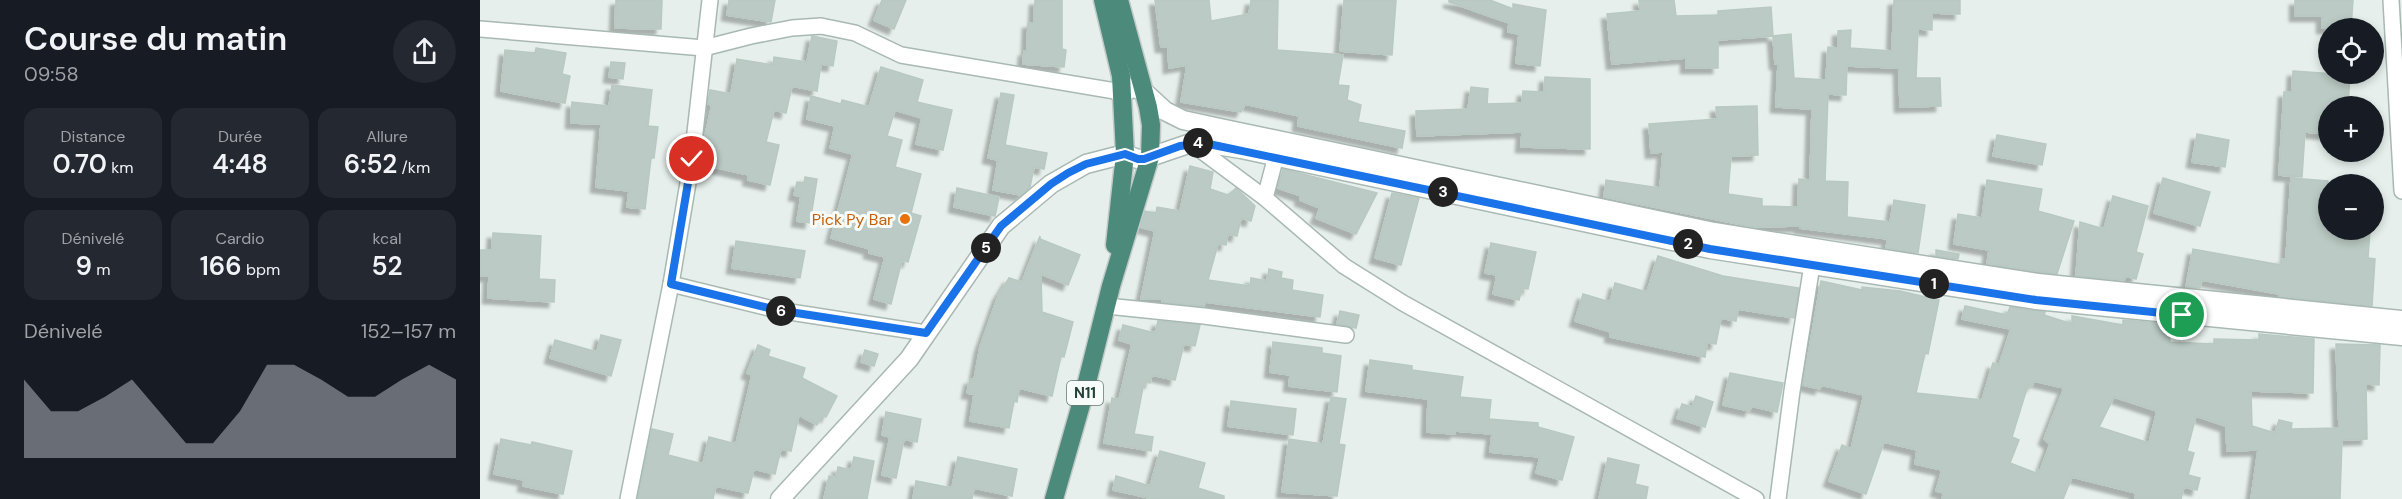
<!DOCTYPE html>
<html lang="fr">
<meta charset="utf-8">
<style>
body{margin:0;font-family:"DM Sans",sans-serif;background:#242831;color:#f1f3f6;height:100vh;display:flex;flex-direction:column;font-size:22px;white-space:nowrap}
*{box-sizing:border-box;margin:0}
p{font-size:20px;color:#9ea1a6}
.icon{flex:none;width:33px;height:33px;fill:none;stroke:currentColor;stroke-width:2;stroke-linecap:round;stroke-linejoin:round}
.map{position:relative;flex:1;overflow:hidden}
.drawer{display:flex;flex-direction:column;background:#171b24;width:480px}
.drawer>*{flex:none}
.controls{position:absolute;left:1838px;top:18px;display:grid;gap:12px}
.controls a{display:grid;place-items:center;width:66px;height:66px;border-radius:50%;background:#171b24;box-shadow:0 3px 9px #0003;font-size:30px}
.pin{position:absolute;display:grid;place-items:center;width:51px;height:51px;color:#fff;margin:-26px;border:3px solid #fff;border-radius:50%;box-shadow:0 2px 6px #0007}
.km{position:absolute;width:30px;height:30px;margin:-15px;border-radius:50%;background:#222;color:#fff;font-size:16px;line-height:30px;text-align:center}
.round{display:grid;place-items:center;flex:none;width:63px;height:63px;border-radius:32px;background:#242831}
.summary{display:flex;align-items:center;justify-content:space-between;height:102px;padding:0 24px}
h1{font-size:33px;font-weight:600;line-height:45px}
.figures{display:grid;grid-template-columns:repeat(3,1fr);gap:9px;height:102px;padding:6px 24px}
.figures div{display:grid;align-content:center;border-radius:15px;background:#242831;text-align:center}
.figures b{font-size:26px;font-weight:600}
.figures small{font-size:16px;font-weight:400}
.figures p{font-size:16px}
.chart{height:168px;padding:12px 24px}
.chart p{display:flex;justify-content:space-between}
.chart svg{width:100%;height:108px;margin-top:6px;fill:#8c9099;opacity:.7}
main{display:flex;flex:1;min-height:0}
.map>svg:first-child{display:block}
.building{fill:#bbcac4;stroke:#b8c9c2;stroke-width:1.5;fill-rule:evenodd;filter:url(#shadow)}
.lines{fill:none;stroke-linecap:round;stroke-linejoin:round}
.minor-casing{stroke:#a8b8b2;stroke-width:18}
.tertiary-casing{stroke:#a8b8b2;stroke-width:21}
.trunk-casing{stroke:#c2cac8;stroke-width:21}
.minor{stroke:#fff;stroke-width:15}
.tertiary{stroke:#fff;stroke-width:18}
.trunk{stroke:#4c8a7c;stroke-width:18}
.route-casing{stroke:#fff;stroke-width:12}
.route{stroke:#1a73e8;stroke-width:8}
.food-dot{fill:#e8710a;stroke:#f7fbf9;stroke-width:2}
.labels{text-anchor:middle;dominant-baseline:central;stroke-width:6;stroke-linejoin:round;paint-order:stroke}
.shield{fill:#f7fbf9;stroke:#637a73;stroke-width:1.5}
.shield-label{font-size:15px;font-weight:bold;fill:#24423a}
.food-label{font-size:16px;fill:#c56008;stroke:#f7fbf9;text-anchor:end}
</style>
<main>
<section class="drawer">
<div class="summary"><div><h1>Course du matin</h1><p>09:58</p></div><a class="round"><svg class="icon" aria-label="share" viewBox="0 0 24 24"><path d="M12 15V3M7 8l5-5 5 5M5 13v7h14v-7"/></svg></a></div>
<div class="figures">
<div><p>Distance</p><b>0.70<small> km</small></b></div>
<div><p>Durée</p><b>4:48</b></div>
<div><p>Allure</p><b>6:52<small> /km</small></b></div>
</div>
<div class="figures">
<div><p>Dénivelé</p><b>9<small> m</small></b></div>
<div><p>Cardio</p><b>166<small> bpm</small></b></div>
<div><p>kcal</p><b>52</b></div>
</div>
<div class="chart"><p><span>Dénivelé</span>152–157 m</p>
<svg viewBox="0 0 160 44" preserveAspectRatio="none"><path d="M0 44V12L10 25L20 25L30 19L40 12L50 25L60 38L70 38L80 25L90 6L100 6L110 12L120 19L130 19L140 12L150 6L160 12V44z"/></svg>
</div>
</section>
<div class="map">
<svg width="1922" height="499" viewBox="0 0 1922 499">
<defs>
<filter id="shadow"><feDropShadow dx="-5.5" dy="5.5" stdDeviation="1.5" flood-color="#0004"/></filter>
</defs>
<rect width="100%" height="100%" fill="#e6efeb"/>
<g class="building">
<path d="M 136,0 L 182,0 L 181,29 L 135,28 Z"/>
<path d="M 249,0 L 295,0 L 291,22 L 247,15 Z"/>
<path d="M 402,0 L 426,0 L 414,29 L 394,20 Z"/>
<path d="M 555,0 L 582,0 L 582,49 L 586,50 L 584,67 L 543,64 L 544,51 L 547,51 L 548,23 L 554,23 Z"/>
<path d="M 675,0 L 729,0 L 731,21 L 769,14 L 771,0 L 798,0 L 797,50 L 863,55 L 858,85 L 869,86 L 867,100 L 881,105 L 878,122 L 925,131 L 922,148 L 818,126 L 819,116 L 765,104 L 761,112 L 701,102 L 707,65 L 689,68 L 688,47 L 681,47 Z"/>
<path d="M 864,0 L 916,0 L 912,55 L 860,51 Z"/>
<path d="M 969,0 L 1010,0 L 1033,9 L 1033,4 L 1066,10 L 1060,66 L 1036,63 L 1039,34 L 1028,32 L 1029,23 L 969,2 Z"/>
<path d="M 1159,0 L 1194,0 L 1196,16 L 1238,15 L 1238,11 L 1291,7 L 1293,36 L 1238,40 L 1238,68 L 1206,68 L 1206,58 L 1132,64 L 1127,14 L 1160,11 Z"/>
<path d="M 1414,0 L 1480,0 L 1480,14 L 1452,13 L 1452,30 L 1438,29 L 1436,78 L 1460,78 L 1461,106 L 1420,107 L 1419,68 L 1367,66 L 1366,95 L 1348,94 L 1345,181 L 1368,182 L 1367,217 L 1410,222 L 1414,200 L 1445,205 L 1438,253 L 1406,248 L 1408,239 L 1320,228 L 1320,226 L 1273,227 L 1124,197 L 1126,180 L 1180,188 L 1183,152 L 1171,153 L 1169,124 L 1237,119 L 1236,107 L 1277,106 L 1278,155 L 1251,156 L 1248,194 L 1282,199 L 1282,206 L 1318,207 L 1319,179 L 1330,180 L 1332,109 L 1296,107 L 1298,64 L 1295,64 L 1293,36 L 1311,34 L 1314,78 L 1346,80 L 1348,47 L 1358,48 L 1358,31 L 1371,30 L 1370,48 L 1412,51 Z"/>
<path d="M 1815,0 L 1873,0 L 1871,28 L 1842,28 L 1842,16 L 1815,16 Z"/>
<path d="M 332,36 L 357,41 L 353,66 L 341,64 L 337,91 L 312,86 L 306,113 L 294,110 L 286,142 L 299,145 L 290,185 L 268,180 L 269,175 L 224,165 L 229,143 L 224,142 L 224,140 L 232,105 L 228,104 L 230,90 L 251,94 L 257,59 L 293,65 L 294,57 L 327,62 Z"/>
<path d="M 56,48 L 86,53 L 82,74 L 90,76 L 85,103 L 21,91 L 25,50 L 55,53 Z"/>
<path d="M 131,62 L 145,63 L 143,79 L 129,77 Z"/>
<path d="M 401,67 L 443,80 L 437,102 L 472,110 L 463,150 L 436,144 L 442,118 L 415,110 L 407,136 L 422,140 L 415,167 L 441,174 L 431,213 L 441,216 L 428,262 L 422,260 L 411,304 L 394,299 L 405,257 L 389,253 L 390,249 L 351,238 L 373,154 L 350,148 L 355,126 L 327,119 L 331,96 L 361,104 L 362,100 L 389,107 Z"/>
<path d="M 1813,71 L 1870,75 L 1868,106 L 1848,106 L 1846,134 L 1825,132 L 1822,177 L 1799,175 L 1804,92 L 1812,92 Z"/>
<path d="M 1065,77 L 1110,79 L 1110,149 L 1041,147 L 1042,132 L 937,136 L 936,111 L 988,109 L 991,87 L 1008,89 L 1007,104 L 1042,103 L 1043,91 L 1064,92 Z"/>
<path d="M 132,85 L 172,90 L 168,126 L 178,127 L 174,158 L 171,158 L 165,209 L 147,207 L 149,191 L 116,187 L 121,124 L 91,123 L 92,102 L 129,106 Z"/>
<path d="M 521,93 L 534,95 L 525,145 L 567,153 L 564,169 L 554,167 L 550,187 L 541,195 L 513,190 L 518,160 L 508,158 Z"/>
<path d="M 1717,134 L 1749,140 L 1745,167 L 1712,162 Z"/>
<path d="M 1517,135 L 1566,144 L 1562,165 L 1513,156 Z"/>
<path d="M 710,166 L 733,172 L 730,189 L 748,195 L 756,188 L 775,206 L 771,221 L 761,218 L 757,236 L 748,234 L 746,245 L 738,244 L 728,280 L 770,286 L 771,278 L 787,281 L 789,269 L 802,272 L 801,278 L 813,280 L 812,290 L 843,295 L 840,317 L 725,302 L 724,306 L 682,302 L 683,299 L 661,299 L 675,231 L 660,227 L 665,211 L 676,213 L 677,207 L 700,211 Z"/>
<path d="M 803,169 L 897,193 L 876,234 L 836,218 L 840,208 L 820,200 L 821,196 L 798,188 Z"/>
<path d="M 325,177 L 337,179 L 330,223 L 317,221 L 321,196 L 314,195 L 317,182 L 324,183 Z"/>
<path d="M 1683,178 L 1730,192 L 1720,226 L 1674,213 Z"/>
<path d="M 1811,178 L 1848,181 L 1848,230 L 1890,230 L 1888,258 L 1895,259 L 1892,306 L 1799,296 L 1799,294 L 1722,280 L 1720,288 L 1706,287 L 1713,249 L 1801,265 L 1801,259 L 1806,259 Z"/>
<path d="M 1507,180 L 1562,189 L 1558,211 L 1594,221 L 1577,274 L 1507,264 L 1509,250 L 1474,244 L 1478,214 L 1502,218 Z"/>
<path d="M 477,188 L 519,197 L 515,216 L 474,207 Z"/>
<path d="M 912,193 L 939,198 L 921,265 L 895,258 Z"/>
<path d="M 1633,196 L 1668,206 L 1656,252 L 1663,254 L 1656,279 L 1646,276 L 1644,280 L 1596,276 L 1600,222 L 1624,229 Z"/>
<path d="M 13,233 L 61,236 L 59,279 L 75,280 L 74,302 L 8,298 L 9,276 L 0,276 L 0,250 L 12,250 Z"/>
<path d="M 560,236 L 560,239 L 600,255 L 588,285 L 561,274 L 562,312 L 593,322 L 584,357 L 581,356 L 572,396 L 539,388 L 537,402 L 534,401 L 529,428 L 490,421 L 494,394 L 487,393 L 490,379 L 494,380 L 500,347 L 518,296 L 529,278 L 542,282 Z"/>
<path d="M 256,241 L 325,251 L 320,278 L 252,268 Z"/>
<path d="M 1011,243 L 1056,252 L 1048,289 L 1042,288 L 1039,300 L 1013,294 L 1017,275 L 1005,273 Z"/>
<path d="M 1456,250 L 1479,254 L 1478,259 L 1456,256 Z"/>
<path d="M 1178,256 L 1243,276 L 1319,288 L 1314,318 L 1258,309 L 1256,321 L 1241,318 L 1236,344 L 1227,343 L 1225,357 L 1130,337 L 1131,332 L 1095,321 L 1103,294 L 1130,302 L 1135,283 L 1167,292 Z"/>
<path d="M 1341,281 L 1382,290 L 1382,287 L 1420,291 L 1459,300 L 1448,354 L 1445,353 L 1436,393 L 1502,400 L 1513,363 L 1519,365 L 1531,329 L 1482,319 L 1485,306 L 1527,315 L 1530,307 L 1565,312 L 1564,315 L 1592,324 L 1592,316 L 1643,325 L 1643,320 L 1689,324 L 1690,342 L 1734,344 L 1734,339 L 1779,340 L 1779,334 L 1834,339 L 1833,393 L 1771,391 L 1772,426 L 1795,433 L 1799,420 L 1812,423 L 1811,429 L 1859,428 L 1856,344 L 1900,345 L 1899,385 L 1886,384 L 1887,439 L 1862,440 L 1860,499 L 1771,499 L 1778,450 L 1747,451 L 1746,426 L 1716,416 L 1707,451 L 1714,453 L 1708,475 L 1720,478 L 1717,490 L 1704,487 L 1701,499 L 1655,499 L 1656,493 L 1592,477 L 1583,499 L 1462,499 L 1464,493 L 1456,491 L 1462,470 L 1435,464 L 1437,450 L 1404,442 L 1386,494 L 1349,481 L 1362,445 L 1371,449 L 1384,395 L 1341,385 L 1340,389 L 1323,385 ZM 1554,381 L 1584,388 L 1564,439 L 1570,444 L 1560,471 L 1557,469 L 1556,473 L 1530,463 L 1539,440 L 1532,437 L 1548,385 L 1552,386 ZM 1634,397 L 1677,411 L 1669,443 L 1619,427 Z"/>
<path d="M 860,311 L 879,315 L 876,328 L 857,324 Z"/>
<path d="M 678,321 L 720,325 L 715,346 L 704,344 L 695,380 L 672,375 L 670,383 L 664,382 L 654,434 L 673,437 L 671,451 L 624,443 L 632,398 L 639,400 L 652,344 L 639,340 L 643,325 L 675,333 Z"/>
<path d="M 121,335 L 141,340 L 131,376 L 70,358 L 75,340 L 117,352 Z"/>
<path d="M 793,342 L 842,348 L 842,353 L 861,356 L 857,392 L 809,386 L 810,375 L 790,372 Z"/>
<path d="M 278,345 L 290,350 L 288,356 L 325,368 L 322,378 L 357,396 L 346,417 L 342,415 L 337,425 L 319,415 L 311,451 L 301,449 L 295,474 L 274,469 L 268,493 L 236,486 L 233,499 L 158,499 L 172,429 L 193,434 L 188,455 L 223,464 L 229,437 L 256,444 L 272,375 L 267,373 Z"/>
<path d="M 385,350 L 398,354 L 394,366 L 381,362 Z"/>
<path d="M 890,360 L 932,366 L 932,370 L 983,377 L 980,397 L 1011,400 L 1009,419 L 1058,423 L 1058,427 L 1094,437 L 1082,480 L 1056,473 L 1060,457 L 1010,452 L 1012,434 L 975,431 L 975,434 L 947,432 L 948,399 L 886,391 Z"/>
<path d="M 1250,373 L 1303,383 L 1297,412 L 1271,406 L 1270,411 L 1243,405 Z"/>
<path d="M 1216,396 L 1233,402 L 1225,427 L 1197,418 L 1202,404 L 1212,407 Z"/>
<path d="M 851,397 L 866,399 L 859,444 L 865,445 L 857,496 L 802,492 L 809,439 L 843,444 Z"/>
<path d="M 751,401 L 816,409 L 813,435 L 748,426 Z"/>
<path d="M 406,412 L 441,419 L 437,442 L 424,439 L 416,478 L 402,475 L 410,437 L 402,435 Z"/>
<path d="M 21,439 L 51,445 L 52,442 L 92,451 L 83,494 L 43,486 L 44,480 L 14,474 Z"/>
<path d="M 680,451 L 725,463 L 718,488 L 744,496 L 744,499 L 674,499 L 633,490 L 636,476 L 670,486 Z"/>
<path d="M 374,457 L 394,461 L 387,499 L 344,499 L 349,476 L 356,477 L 358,467 L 371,470 Z"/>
<path d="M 478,457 L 537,469 L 532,496 L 494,488 L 492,499 L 433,499 L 436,481 L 472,488 Z"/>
<path d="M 1128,458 L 1159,465 L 1155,484 L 1168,487 L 1166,499 L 1119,499 Z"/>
</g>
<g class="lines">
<defs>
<g id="minor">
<path d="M 1911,0 L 1922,191"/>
<path d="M 0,29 L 224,48 L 271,36 L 312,28 L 341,26 L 375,33 L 421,55 L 641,92"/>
<path d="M 711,143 L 785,198 L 864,266 L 923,303 L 1276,499"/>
<path d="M 785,198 L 796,156"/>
<path d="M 191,284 L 297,310 L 446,333"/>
<path d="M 627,306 L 724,316 L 866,335"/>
<path d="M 148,499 L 191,284 L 212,159 L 230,0"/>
<path d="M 1298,499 L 1312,391 L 1332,265"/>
</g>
<g id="tertiary">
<path d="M 641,95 L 651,88 L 662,90 L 685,111 L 703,120 L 740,128 L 1234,232 L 1353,251 L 1558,283 L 1922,320"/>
<path d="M 300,499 L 429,359 L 521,226 L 571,184 L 606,164 L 645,154 L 658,159 L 664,159 L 711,143 L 724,143 L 761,149 L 1230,249 L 1556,300 L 1922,336"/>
</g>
<g id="trunk">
<path d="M 623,0 L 641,76 L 645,154 L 635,245"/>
<path d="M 574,499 L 604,394 L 631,286 L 670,157 L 671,125 L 668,107 L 639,0"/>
</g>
</defs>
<use href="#minor" class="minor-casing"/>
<use href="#tertiary" class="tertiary-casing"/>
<use href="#trunk" class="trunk-casing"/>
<use href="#minor" class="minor"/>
<use href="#tertiary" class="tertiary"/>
<use href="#trunk" class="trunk"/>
</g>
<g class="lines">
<defs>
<path id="route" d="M 212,159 L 191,284 L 297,310 L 446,333 L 521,226 L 571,184 L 588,173 L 606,164 L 645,154 L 658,159 L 664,159 L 700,146 L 724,143 L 1230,249 L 1556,300 L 1702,315"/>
</defs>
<use href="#route" class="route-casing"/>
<use href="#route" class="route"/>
</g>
<circle class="food-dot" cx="425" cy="219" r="6"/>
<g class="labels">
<rect class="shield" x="587" y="381" width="36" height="24" rx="4.5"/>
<g class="shield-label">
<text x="605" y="393">N11</text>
</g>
<g class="food-label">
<text x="413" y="219">Pick Py Bar</text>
</g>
</g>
</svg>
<div class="controls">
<a><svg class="icon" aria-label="locate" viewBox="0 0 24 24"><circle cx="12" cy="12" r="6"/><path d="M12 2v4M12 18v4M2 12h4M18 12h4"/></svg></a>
<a>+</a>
<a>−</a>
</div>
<div class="pin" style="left:1702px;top:315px;background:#1e9e55"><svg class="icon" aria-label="arrive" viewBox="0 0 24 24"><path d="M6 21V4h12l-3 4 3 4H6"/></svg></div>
<div class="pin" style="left:212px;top:159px;background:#d93025"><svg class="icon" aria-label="check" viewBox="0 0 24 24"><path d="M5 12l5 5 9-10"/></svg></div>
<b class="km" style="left:1454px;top:284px">1</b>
<b class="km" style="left:1208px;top:244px">2</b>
<b class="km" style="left:963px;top:192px">3</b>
<b class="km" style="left:718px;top:143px">4</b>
<b class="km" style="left:506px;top:248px">5</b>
<b class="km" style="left:301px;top:311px">6</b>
</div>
</main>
